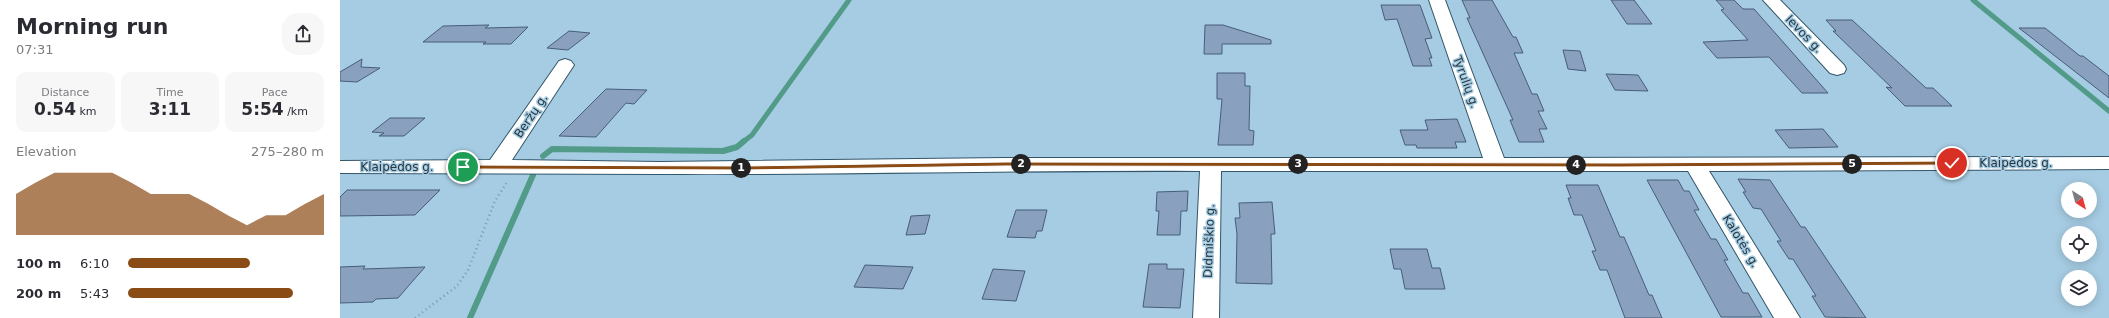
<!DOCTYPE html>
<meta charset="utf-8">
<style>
body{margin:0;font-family:"DejaVu Sans",sans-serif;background:#f7f7f7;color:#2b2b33;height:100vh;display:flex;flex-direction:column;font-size:15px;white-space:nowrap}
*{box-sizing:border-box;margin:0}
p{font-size:13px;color:#7c7c81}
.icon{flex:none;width:22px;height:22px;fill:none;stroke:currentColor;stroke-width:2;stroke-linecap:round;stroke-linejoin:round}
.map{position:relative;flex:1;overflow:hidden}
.drawer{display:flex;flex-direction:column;background:#fff;width:340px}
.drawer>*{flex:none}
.needle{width:26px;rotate:144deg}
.controls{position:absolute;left:1721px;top:182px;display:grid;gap:8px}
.controls a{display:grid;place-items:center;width:36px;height:36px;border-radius:50%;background:#fff;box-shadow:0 2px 10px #0003;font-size:20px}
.pin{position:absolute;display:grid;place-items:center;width:34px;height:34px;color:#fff;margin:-17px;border:2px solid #fff;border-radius:50%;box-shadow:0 1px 4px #0007}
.km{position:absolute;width:20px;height:20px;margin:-10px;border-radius:50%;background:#222;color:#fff;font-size:11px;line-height:20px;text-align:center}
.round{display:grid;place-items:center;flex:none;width:42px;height:42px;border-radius:16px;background:#f7f7f7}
.overview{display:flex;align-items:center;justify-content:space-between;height:68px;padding:0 16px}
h1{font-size:22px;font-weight:700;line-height:30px}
.metrics{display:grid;grid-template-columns:repeat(3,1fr);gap:6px;height:68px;padding:4px 16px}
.metrics div{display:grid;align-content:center;border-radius:10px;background:#f7f7f7;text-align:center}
.metrics b{font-size:17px;font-weight:700}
.metrics small{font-size:11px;font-weight:400}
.metrics p{font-size:11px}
.chart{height:112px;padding:8px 16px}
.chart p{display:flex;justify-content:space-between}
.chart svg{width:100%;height:72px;margin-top:4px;fill:#8b4b15;opacity:.7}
ul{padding:0 16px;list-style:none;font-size:13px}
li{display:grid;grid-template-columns:64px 48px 1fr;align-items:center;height:30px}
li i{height:10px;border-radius:5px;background:#8b4b15}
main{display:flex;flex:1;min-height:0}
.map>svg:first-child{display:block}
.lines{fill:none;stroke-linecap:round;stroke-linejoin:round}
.stream-far1{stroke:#519b88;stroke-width:5}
.stream{stroke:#519b88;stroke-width:6}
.building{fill:#89a1bf;stroke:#475d78}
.street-casing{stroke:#33566a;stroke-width:2}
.path{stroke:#7997a9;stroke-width:2.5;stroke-dasharray:1 3.5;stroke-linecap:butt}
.street{fill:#fff;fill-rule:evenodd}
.route{fill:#8b4b15;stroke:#fff}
.labels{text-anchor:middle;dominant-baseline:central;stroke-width:3;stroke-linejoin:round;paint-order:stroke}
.street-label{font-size:12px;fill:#27363f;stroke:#a6cce3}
</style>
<main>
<section class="drawer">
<div class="overview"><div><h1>Morning run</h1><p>07:31</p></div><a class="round"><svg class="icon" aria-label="share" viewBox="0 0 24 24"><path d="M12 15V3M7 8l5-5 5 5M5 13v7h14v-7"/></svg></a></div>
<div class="metrics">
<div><p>Distance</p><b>0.54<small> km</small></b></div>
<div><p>Time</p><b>3:11</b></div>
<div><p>Pace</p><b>5:54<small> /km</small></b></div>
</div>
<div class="chart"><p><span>Elevation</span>275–280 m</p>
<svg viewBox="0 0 160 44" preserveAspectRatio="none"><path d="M0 44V19L10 12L20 6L30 6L40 6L50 6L60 12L70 19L80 19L90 19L100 25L110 32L120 38L130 32L140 32L150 25L160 19V44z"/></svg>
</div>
<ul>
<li><b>100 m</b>6:10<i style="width:62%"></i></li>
<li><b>200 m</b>5:43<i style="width:84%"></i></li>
</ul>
</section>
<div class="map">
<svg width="1769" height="318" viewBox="0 0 1769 318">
<rect width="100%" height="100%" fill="#a6cce3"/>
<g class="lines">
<g class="stream-far1">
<path d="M 1633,0 L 1769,111"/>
<path d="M 403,142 L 412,135 L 509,0"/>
</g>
<g class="stream">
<path d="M 203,156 L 212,149 L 383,151 L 397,147 L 404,141"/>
<path d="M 130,318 L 193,175"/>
</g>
</g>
<g class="building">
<path d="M 1122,0 L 1152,0 L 1173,37 L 1176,37 L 1183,53 L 1174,53 L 1192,94 L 1197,94 L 1204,111 L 1198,111 L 1207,129 L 1199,129 L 1204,142 L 1179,142 L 1170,120 L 1173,120 L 1127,18 L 1130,18 Z"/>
<path d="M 1271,0 L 1294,0 L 1312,24 L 1287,24 Z"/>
<path d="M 1376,0 L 1394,0 L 1403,9 L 1414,9 L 1488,93 L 1462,93 L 1429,57 L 1377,58 L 1363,42 L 1408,40 L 1381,10 L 1384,9 Z"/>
<path d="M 1041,5 L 1080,5 L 1092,38 L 1085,39 L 1092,58 L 1089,58 L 1092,66 L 1073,66 L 1057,19 L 1045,20 Z"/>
<path d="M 1486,20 L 1512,20 L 1586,88 L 1593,88 L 1612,106 L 1565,106 L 1546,87 L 1552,88 L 1493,31 L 1496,31 Z"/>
<path d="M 149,25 L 145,28 L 188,27 L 171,44 L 143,44 L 146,42 L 83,42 L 103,26 Z"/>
<path d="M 865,25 L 883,25 L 931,40 L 931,44 L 882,44 L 882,54 L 864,54 Z"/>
<path d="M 1679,28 L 1705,28 L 1740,56 L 1743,56 L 1769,76 L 1769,98 Z"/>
<path d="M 229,31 L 250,33 L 228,50 L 207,48 Z"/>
<path d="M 1223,50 L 1240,51 L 1246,71 L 1228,69 Z"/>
<path d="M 22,59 L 21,67 L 40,68 L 17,82 L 0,81 L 0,72 Z"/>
<path d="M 877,73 L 905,73 L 905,86 L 910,86 L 909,130 L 914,131 L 913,145 L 878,145 L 882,99 L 877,99 Z"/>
<path d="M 1266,74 L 1298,75 L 1308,91 L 1275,90 Z"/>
<path d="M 266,89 L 307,90 L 294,104 L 286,103 L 256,137 L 219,136 Z"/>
<path d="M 50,118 L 85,118 L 64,136 L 39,136 L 44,133 L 32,132 Z"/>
<path d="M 1117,119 L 1126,142 L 1115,142 L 1117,148 L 1077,148 L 1076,145 L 1065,145 L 1060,130 L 1088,130 L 1085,120 Z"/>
<path d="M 1483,129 L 1498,147 L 1449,148 L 1435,130 Z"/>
<path d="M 1398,179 L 1430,180 L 1461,227 L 1465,227 L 1526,318 L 1485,317 L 1472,296 L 1476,296 L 1453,259 L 1449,259 L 1437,241 L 1441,241 L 1421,209 L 1413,208 L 1403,192 L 1406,192 Z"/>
<path d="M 1307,180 L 1338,180 L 1344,191 L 1349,191 L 1359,210 L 1354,210 L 1371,239 L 1376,239 L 1388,260 L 1384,260 L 1403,293 L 1408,293 L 1422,317 L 1381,317 Z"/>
<path d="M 1226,185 L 1258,185 L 1280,237 L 1284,237 L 1309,295 L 1312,295 L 1322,318 L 1285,318 L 1267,270 L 1260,270 L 1252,251 L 1256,251 L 1242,215 L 1234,215 L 1228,198 L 1231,198 Z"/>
<path d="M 7,190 L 100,190 L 75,215 L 0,216 L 0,197 Z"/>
<path d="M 848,191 L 847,211 L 841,211 L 840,235 L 817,235 L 819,211 L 816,211 L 817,192 Z"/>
<path d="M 932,202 L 935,234 L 931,234 L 932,284 L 896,283 L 897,234 L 895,218 L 900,218 L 899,203 Z"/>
<path d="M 676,210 L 707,210 L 702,231 L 697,231 L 695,238 L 667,237 Z"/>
<path d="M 590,215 L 585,234 L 566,235 L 571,216 Z"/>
<path d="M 1050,249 L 1087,249 L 1092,268 L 1100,268 L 1105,289 L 1065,289 L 1061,269 L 1054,269 Z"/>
<path d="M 809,264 L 827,264 L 827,269 L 844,269 L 840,308 L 803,307 Z"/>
<path d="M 525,265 L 573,267 L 563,289 L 514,287 Z"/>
<path d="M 25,266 L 23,269 L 85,267 L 58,298 L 36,299 L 33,302 L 0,303 L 0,267 Z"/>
<path d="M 653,269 L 685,271 L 676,301 L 642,299 Z"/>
</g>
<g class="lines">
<defs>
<g id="street">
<path d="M 1089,0 L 1105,0 L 1164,158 L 1769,157 L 1769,169 L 1369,171 L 1460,318 L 1434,318 L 1348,171 L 881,171 L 879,318 L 853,318 L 860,171 C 680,170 500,175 320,174 C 213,174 107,173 0,173 L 0,161 L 150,160 L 219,61 L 225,59 L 231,61 L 234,65 L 172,160 L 320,162 L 665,158 L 1143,158 Z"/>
<path d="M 1423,0 L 1440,0 L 1504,65 L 1506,69 L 1504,73 L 1497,75 L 1490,73 Z"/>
</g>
</defs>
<use href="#street" class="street-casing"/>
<path class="path" d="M 75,318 L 117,286 L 128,270 L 155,201 L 167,182"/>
<use href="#street" class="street"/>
</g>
<path class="route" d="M 1612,161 L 1615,163 L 1614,165 L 1279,167 L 665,166 L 405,170 L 123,169 L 120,167 L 123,165 L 405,166 L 665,162 L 1279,163 Z"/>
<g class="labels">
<g class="street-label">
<text transform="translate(1464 34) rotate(46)">Ievos g.</text>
<text transform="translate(1126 82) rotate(70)">Tyrulių g.</text>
<text transform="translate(191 116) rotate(-56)">Beržų g.</text>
<text x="1676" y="163">Klaipėdos g.</text>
<text x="57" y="167">Klaipėdos g.</text>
<text transform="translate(869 241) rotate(-88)">Didmiškio g.</text>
<text transform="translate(1401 241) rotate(59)">Kalotės g.</text>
</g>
</g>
</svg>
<div class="controls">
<a><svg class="needle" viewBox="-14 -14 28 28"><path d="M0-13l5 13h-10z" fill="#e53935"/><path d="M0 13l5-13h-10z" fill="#7c7c81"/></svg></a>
<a><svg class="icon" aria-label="locate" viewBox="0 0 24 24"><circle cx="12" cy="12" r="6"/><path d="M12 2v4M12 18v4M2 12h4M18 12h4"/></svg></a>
<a><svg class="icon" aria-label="layers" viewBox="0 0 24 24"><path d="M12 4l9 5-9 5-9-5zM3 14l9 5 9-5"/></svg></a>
</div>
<div class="pin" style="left:123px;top:167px;background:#1e9e55"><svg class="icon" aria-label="arrive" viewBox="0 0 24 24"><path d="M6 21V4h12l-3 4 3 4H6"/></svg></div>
<div class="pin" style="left:1612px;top:163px;background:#d93025"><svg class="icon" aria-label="check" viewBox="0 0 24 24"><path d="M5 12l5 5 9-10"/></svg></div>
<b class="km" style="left:401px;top:168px">1</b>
<b class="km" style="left:681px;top:164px">2</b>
<b class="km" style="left:958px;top:164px">3</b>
<b class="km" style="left:1236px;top:165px">4</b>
<b class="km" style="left:1512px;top:164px">5</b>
</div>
</main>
